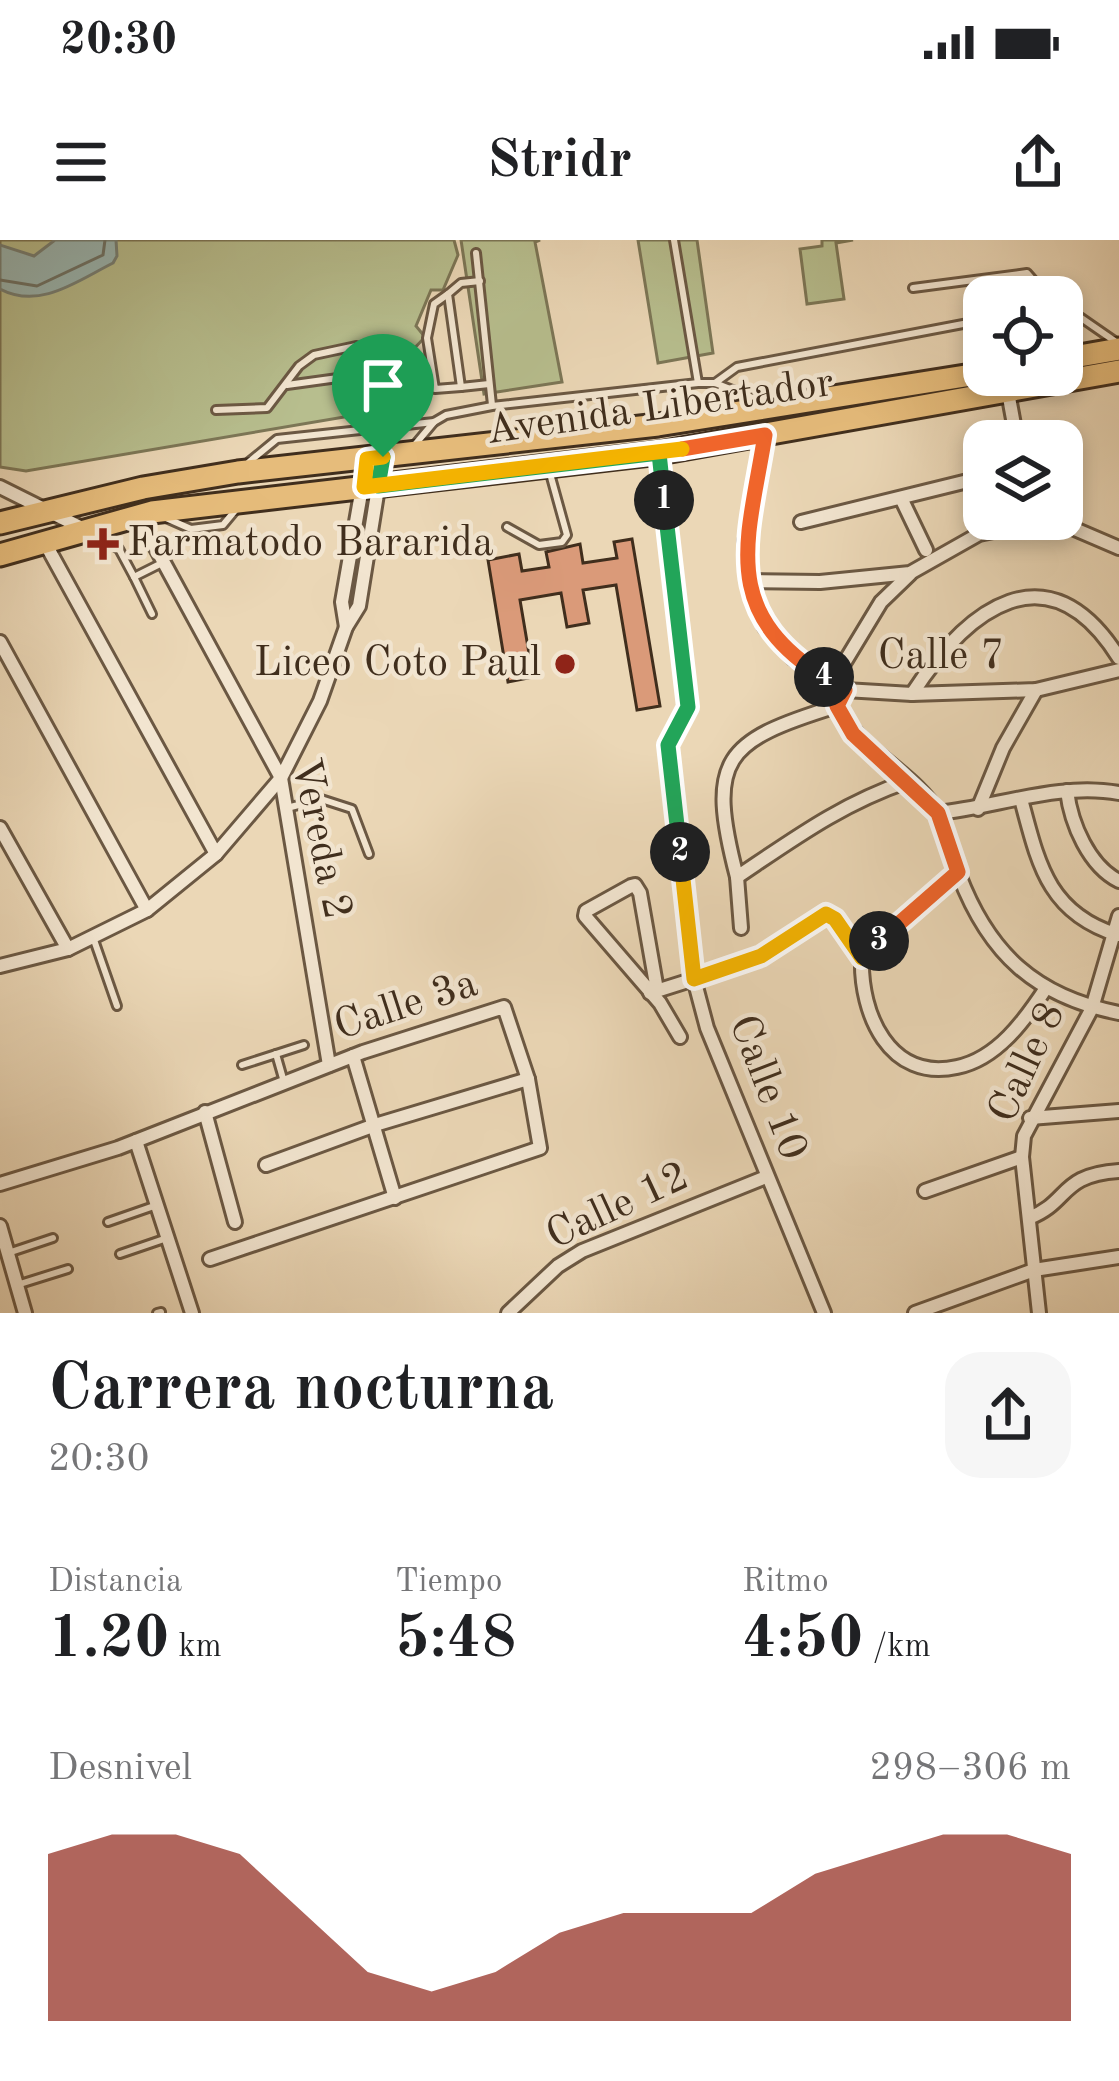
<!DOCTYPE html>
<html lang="es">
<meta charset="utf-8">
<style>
body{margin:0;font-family:"Old Standard TT",serif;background:#f6f6f6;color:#202124;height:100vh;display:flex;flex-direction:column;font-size:45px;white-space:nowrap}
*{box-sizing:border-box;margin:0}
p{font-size:39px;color:#757577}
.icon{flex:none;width:66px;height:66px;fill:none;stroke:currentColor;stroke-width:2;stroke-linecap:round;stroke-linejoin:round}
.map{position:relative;height:1073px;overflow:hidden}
.drawer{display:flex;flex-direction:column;background:#fff;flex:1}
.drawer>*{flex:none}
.fabs{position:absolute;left:963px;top:36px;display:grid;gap:24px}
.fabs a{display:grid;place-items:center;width:120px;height:120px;border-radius:24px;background:#fff;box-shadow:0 6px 18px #0003;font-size:60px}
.pin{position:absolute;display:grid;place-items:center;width:102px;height:102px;color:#fff;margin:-123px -51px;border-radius:50% 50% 50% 0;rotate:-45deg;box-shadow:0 0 12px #0007}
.pin .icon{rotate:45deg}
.km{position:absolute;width:60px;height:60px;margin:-30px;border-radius:50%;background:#222;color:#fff;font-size:33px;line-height:60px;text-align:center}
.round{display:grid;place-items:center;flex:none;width:126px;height:126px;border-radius:36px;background:#f6f6f6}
.overview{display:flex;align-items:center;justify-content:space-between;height:204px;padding:0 48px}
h1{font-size:66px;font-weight:700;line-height:90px}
.metrics{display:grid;grid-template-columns:repeat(3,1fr);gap:18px;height:204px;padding:12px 48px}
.metrics div{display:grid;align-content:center}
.metrics b{font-size:60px;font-weight:700}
.metrics small{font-size:33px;font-weight:400}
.metrics p{font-size:33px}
.chart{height:336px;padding:24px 48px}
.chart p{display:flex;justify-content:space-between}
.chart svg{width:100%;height:216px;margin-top:12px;fill:#8f2418;opacity:.7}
.status{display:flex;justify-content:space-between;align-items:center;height:84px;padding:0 60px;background:#fff;direction:ltr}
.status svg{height:33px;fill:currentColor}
header{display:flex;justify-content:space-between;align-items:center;height:156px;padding:0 48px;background:#fff;font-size:54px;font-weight:700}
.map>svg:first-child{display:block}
.green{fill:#b7be8e;stroke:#7c7656;stroke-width:3}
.water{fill:#99b8b5;stroke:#758178;stroke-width:3}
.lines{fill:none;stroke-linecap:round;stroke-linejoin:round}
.shore{stroke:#6c7369;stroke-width:3}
.building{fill:#da9a79;stroke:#402e1d;stroke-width:3}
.lane-casing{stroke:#6b5843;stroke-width:12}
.street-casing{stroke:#6b5843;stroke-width:18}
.primary-casing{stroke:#402e1d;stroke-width:27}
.lane{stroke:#f2e5d0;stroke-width:6}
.street{stroke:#f2e5d0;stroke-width:12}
.primary{stroke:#e6bc7b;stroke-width:21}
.split-1-casing{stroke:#fff;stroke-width:24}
.split-2-casing{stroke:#fff;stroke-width:24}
.split-3-casing{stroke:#fff;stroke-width:24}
.split-4-casing{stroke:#fff;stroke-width:24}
.split-5-casing{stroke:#fff;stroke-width:24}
.split-6-casing{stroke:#fff;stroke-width:24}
.split-1{stroke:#22a559;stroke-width:15}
.split-2{stroke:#22a559;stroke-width:15}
.split-3{stroke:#f5b400;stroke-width:15}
.split-4{stroke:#f0652b;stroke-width:15}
.split-5{stroke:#f0652b;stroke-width:15}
.split-6{stroke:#f5b400;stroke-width:15}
.poi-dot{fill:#8f2418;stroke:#f2e5d0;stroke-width:4.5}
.labels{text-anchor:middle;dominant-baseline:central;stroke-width:9;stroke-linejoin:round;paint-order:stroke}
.street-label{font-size:42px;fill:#402e1d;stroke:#f2e5d0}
.poi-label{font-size:42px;fill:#402e1d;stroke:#f2e5d0;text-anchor:start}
</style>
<div class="status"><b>20:30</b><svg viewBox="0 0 49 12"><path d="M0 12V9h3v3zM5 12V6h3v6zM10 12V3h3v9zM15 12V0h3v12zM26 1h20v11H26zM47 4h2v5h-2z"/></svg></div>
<header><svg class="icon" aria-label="menu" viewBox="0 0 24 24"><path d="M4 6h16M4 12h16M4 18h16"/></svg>Stridr<svg class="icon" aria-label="share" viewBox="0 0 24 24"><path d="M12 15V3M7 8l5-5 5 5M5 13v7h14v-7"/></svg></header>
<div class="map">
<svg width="1119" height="1073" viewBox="0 0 1119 1073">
<rect width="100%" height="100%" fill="#ebd7b6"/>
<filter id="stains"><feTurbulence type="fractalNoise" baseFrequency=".00167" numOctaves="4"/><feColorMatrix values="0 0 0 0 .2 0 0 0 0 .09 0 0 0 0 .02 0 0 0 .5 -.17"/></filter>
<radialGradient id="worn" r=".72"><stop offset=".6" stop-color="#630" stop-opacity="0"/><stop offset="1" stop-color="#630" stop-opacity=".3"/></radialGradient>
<g class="green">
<path d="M 0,0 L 454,0 L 458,15 L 443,50 L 431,50 L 416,86 L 425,97 L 408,115 L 415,165 L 26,231 L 0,227 Z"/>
<path d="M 461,0 L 540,0 L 535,2 L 562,142 L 484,154 Z"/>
<path d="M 638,0 L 697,0 L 713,113 L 658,123 Z"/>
<path d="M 822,0 L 853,0 L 836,3 L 844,59 L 807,64 L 800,9 L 822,6 Z"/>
</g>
<path class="water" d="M 55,0 L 116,0 L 117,16 L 113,23 C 77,41 40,70 0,49 L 0,5 L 34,16 Z"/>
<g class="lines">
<path class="shore" d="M 0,40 L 37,46 L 103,15 L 105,0"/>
</g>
<path class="building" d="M 632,299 L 660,466 L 637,470 L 616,345 L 583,350 L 589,383 L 567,387 L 561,353 L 520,360 L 533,437 L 508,442 L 488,320 L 519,314 L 522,331 L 549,327 L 546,312 L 580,304 L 583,323 L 617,318 L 614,302 Z"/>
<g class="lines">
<defs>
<g id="lane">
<path d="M 674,0 L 698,143"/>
<path d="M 476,13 L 492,165"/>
<path d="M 480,41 L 461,43 L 448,54 L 461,147 L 489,144"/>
<path d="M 913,48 L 1027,33 L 1034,41 L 1036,57"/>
<path d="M 448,54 L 434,64 L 427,98 L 435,149 L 461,147"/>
<path d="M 1062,70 L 1077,75 L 1116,102"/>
<path d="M 715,143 L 737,127 L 984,80"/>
<path d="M 287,145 L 367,134"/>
<path d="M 216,170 L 267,168 L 299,126 L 314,115 L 356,106 L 364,116 L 378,187"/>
<path d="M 413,207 L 434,182"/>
<path d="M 249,222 L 277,199 L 434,182 L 446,175 L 492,166 L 698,143 L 715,143 L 758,160"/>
<path d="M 166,278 L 191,289 L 223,285 L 238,267"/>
<path d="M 507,287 L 539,305 L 562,302 L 567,295 L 549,230"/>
<path d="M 97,296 L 119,309 L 134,337"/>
<path d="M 152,374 L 134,337 L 162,323"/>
<path d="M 287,568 L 321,559 L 352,569 L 369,614"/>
<path d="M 94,700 L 117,766"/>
<path d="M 276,814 L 284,842"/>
<path d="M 242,825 L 304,805"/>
<path d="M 108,982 L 154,966"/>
<path d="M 11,1012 L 53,998"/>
<path d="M 120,1014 L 164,999"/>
<path d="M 20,1044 L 68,1029"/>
<path d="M 157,1073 L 161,1072"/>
</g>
<g id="street">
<path d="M 1008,152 L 1017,201"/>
<path d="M 765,195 L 745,303 L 756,367 L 765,387 L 793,418 L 845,450 L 912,454 L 1036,450 L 1119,430"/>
<path d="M 659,213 L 688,467 L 668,505 L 694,739 L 707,788 L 824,1073"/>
<path d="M 0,247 L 84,289"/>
<path d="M 901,258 L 926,310"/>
<path d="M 138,275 L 281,538 L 329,825"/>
<path d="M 801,282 L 984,237"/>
<path d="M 44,301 L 216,614"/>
<path d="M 750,341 L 820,342 L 910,333 L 979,294 L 1022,285 L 1070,287 L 1119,308"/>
<path d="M 346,387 L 342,362 L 367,219"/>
<path d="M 0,402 L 147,670"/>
<path d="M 832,443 L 881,362 L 910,334"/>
<path d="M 845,450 L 837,466 C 863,514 914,532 938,573 C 948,591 952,615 959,635 C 989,714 1036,757 1119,773"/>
<path d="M 912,454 C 967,369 1048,305 1119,418"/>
<path d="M 837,466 C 724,501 706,518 737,637 C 795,598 841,564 908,541"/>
<path d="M 1067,551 C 1071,584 1089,626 1119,641"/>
<path d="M 1021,559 C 1038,622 1047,673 1118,695"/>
<path d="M 978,569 L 1003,508 L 1036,450"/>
<path d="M 938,573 C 997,567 1060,542 1119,553"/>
<path d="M 0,588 L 68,709"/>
<path d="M 958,632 L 887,692 L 862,718 C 860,773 889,842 957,827 C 997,819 1025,780 1046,748"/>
<path d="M 737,637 L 741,688"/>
<path d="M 0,726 L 68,709 L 147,670 L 216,614 L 281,538 L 320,461 L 346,387 L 359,366 L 383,217"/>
<path d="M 657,750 L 640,653 L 635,645 L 631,646 L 586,671 L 585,676 L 660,763 L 680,797"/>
<path d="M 650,753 L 745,723 L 826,674 L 835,679 L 862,718"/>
<path d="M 353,816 L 395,958"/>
<path d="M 205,872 L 235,982"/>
<path d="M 1030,878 L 1119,871"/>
<path d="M 136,901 L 192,1073"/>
<path d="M 266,925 L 375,885 L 528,839"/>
<path d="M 0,944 L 118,908 L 363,812 L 504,767 L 528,839 L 540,908 L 210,1019"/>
<path d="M 925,951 L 1022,917"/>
<path d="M 1029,978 C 1070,962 1059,935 1119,931"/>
<path d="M 0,986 L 25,1073"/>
<path d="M 508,1073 L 558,1026 L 582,1011 L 766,937"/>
<path d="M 915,1073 L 1034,1030 L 1119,1017"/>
<path d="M 1039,1073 L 1022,917 L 1024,896 L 1092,768 L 1119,676"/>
</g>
<g id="primary">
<path d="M 1062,119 L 1119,109"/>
<path d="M 0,283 L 143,248 L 238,232 L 658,185 L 984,133"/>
<path d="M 0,315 L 152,272 L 659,213 L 1119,131"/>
</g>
</defs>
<use href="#lane" class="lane-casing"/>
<use href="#street" class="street-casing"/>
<use href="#primary" class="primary-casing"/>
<use href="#lane" class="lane"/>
<use href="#street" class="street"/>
<use href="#primary" class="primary"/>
</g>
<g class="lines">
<defs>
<path id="split-1" d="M 383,217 L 378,246 L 659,213 L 664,260"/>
<path id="split-2" d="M 664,260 L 688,467 L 668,505 L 680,612"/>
<path id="split-3" d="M 680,612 L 694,739 L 761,716 L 826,674 L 835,679 L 862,718 L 879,701"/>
<path id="split-4" d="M 824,437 L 845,450 L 837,466 L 853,494 L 938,573 L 958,632 L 879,701"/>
<path id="split-5" d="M 682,209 L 765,195 C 748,300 718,370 824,437"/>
<path id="split-6" d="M 383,217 L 367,219 L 364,247 L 682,209"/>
</defs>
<use href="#split-1" class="split-1-casing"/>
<use href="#split-2" class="split-2-casing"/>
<use href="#split-3" class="split-3-casing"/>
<use href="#split-4" class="split-4-casing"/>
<use href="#split-5" class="split-5-casing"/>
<use href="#split-6" class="split-6-casing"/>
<use href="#split-1" class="split-1"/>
<use href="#split-2" class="split-2"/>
<use href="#split-3" class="split-3"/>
<use href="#split-4" class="split-4"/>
<use href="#split-5" class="split-5"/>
<use href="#split-6" class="split-6"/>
</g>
<g class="poi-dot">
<path d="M97 286h12v12h12v12h-12v12h-12v-12h-12v-12h12z"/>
<circle cx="565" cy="424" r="12"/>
</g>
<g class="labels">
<g class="street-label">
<text transform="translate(660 168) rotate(-8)">Avenida Libertador</text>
<text x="941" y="417">Calle 7</text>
<text transform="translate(320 599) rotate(78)">Vereda 2</text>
<text transform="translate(406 766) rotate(-18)">Calle 3a</text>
<text transform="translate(1028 823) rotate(-65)">Calle 8</text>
<text transform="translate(767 848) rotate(69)">Calle 10</text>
<text transform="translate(618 967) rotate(-25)">Calle 12</text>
</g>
<g class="poi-label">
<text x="127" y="304">Farmatodo Bararida</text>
<text x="541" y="424" text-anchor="end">Liceo Coto Paul</text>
</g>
</g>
<rect width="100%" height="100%" filter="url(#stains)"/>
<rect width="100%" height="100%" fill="url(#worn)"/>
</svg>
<div class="fabs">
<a><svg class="icon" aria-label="locate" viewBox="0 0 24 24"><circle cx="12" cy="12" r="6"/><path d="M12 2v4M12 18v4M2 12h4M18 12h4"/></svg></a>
<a><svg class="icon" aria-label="layers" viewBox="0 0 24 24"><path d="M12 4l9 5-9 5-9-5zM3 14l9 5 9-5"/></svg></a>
</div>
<div class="pin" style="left:383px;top:217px;background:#1e9e55"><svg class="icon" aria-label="arrive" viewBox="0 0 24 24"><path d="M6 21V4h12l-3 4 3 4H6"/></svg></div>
<b class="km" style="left:664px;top:260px">1</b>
<b class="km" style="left:680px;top:612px">2</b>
<b class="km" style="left:879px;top:701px">3</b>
<b class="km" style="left:824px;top:437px">4</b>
</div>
<section class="drawer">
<div class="overview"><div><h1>Carrera nocturna</h1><p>20:30</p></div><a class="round"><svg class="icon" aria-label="share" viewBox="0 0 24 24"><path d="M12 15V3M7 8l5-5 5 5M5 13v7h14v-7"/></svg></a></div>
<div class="metrics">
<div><p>Distancia</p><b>1.20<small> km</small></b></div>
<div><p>Tiempo</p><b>5:48</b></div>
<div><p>Ritmo</p><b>4:50<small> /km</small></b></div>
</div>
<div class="chart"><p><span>Desnivel</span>298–306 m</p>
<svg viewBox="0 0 160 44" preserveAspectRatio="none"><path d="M0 44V10L10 6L20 6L30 10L40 22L50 34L60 38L70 34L80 26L90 22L100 22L110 22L120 14L130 10L140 6L150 6L160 10V44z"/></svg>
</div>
</section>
